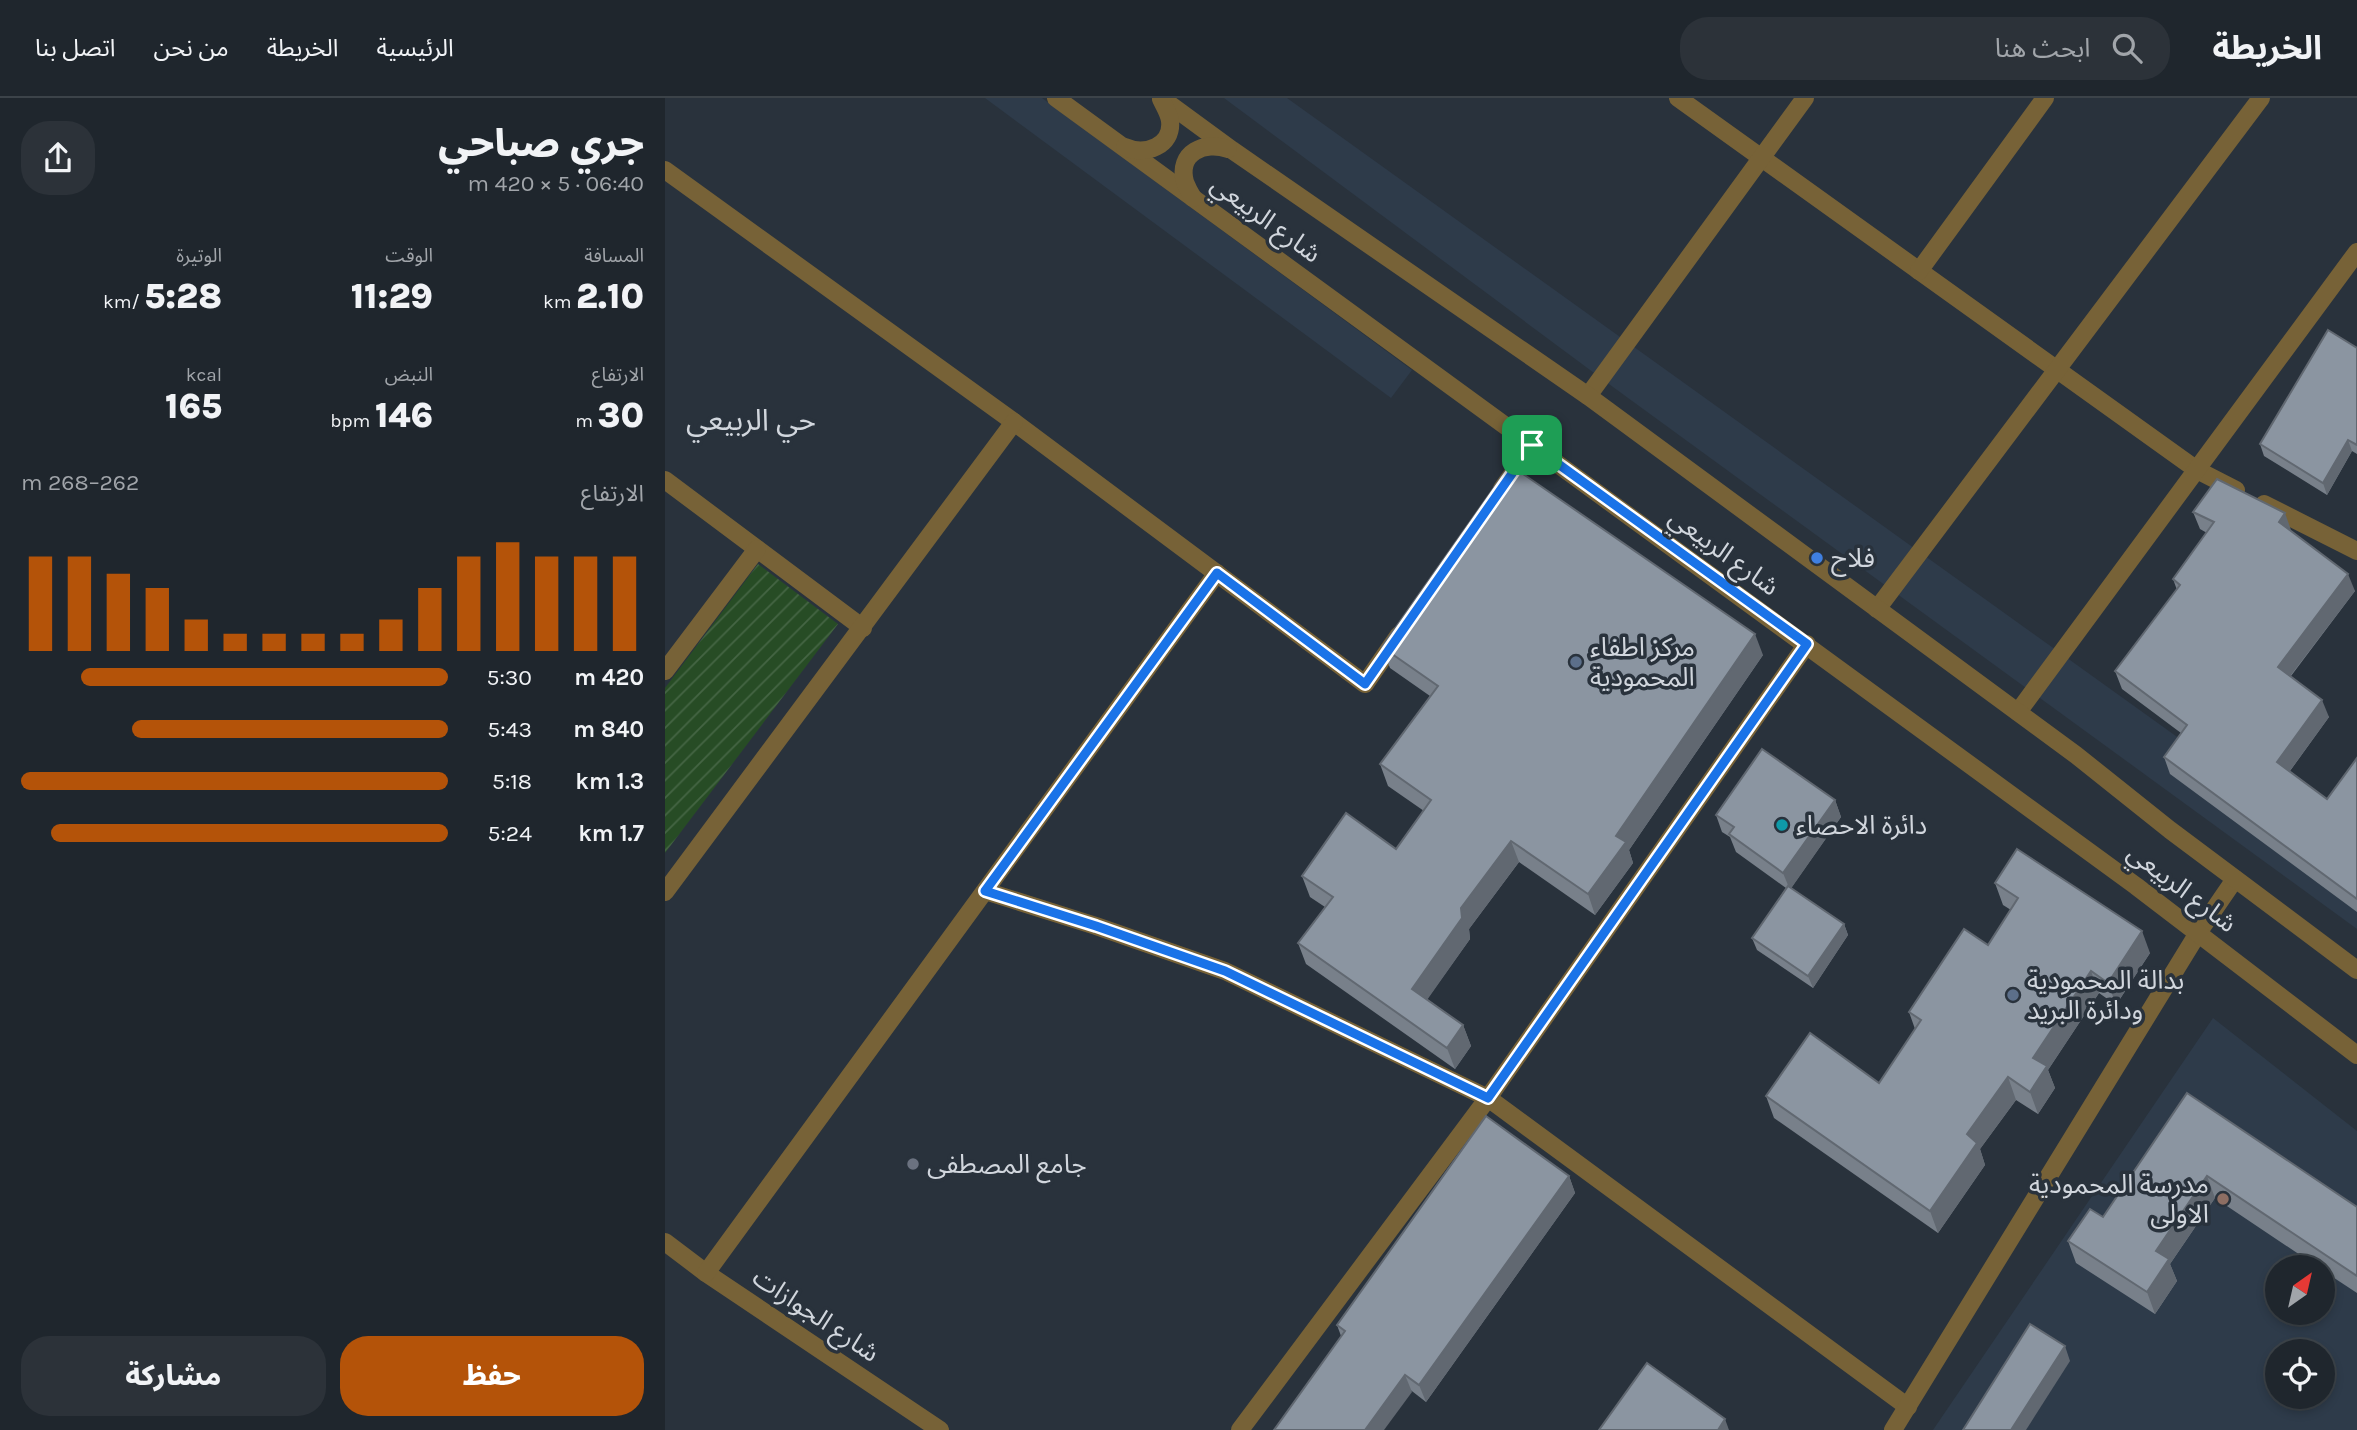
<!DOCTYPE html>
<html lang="ar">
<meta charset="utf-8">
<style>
body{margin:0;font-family:Karla,"Noto Sans Arabic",sans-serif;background:#2c3239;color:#f1f3f6;direction:rtl;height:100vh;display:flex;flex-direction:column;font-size:26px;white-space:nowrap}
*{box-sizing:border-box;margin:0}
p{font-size:23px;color:#a1a5aa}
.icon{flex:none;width:38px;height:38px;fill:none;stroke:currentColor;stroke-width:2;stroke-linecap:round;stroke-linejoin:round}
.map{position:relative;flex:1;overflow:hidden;direction:ltr}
.panel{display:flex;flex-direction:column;background:#1f262d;width:665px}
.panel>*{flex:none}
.needle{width:46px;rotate:34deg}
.fabs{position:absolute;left:1600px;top:1157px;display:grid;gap:14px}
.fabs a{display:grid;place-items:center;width:70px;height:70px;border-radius:50%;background:#1f262d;box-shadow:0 4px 10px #0003,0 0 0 2px #3c4349;font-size:35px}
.pin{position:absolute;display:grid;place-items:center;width:60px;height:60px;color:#fff;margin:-30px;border-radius:14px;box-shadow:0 4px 10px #0006}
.round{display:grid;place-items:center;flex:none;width:74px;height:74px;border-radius:28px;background:#2c3239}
.head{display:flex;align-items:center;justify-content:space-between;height:119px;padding:0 21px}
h1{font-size:38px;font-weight:800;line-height:52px}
.stats{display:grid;grid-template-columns:repeat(3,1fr);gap:10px;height:119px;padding:7px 21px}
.stats div{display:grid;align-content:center}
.stats b{font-size:35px;font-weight:800}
.stats small{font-size:19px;font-weight:400}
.stats p{font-size:19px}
.chart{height:196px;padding:14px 21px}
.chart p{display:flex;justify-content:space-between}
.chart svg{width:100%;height:126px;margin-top:7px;stroke:#b45309;stroke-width:6}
.primary-button{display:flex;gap:14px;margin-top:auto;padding:14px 21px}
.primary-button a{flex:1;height:80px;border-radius:28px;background:#b45309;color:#fff;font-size:28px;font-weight:800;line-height:80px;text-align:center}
.primary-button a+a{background:#2c3239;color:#f1f3f6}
ul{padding:0 21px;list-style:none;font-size:23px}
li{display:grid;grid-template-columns:112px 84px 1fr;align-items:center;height:52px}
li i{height:18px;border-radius:9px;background:#b45309}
header{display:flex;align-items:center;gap:42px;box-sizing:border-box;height:98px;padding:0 35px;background:#1f262d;border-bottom:2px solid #3c4349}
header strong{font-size:33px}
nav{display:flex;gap:38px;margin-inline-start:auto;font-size:24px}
.search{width:490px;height:63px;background:#2c3239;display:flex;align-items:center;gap:18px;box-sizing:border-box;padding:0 24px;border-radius:28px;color:#a1a5aa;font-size:26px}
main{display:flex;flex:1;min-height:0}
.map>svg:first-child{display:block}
.built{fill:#2e3b4a;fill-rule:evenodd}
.garden{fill:url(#garden-furrows)}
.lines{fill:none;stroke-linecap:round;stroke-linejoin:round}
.minor{stroke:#776237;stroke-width:18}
.tertiary{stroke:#776237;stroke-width:18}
.wall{fill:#78808a}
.shaded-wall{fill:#616871}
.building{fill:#8b95a1;stroke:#616871;stroke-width:2}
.route-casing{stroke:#fff;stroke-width:14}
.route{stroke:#1a73e8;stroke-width:9}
.shop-dot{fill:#3f7fe0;stroke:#29323c;stroke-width:2.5}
.service-dot{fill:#5c6f8a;stroke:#29323c;stroke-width:2.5}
.culture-dot{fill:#0f9aa8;stroke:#29323c;stroke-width:2.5}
.worship-dot{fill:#6b7280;stroke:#29323c;stroke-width:2.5}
.education-dot{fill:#8d6e63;stroke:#29323c;stroke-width:2.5}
.labels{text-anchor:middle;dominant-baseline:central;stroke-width:7;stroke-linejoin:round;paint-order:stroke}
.street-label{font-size:26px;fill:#d1d6dd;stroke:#29323c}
.poi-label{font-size:26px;fill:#d1d6dd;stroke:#29323c;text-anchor:start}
.quarter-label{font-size:30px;fill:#d1d6dd;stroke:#29323c}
</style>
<header>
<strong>الخريطة</strong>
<div class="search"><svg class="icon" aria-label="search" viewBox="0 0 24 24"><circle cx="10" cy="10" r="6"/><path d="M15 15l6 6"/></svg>ابحث هنا</div>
<nav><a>الرئيسية</a><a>الخريطة</a><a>من نحن</a><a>اتصل بنا</a></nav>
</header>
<main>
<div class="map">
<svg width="1692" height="1332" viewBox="0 0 1692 1332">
<defs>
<pattern id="garden-furrows" width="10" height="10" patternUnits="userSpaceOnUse" patternTransform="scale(1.75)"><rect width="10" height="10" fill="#274c25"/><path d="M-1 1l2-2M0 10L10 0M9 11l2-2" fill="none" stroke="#456544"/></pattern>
</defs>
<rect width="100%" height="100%" fill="#29323c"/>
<g class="built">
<path d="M 320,0 L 377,0 L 747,272 L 726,300 Z"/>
<path d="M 559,0 L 622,0 L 1692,768 L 1692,831 L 948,289 Z"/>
<path d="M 1548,920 L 1692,1033 L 1692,1332 L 1268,1332 ZM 1612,1169 L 1657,1169 L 1657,1214 L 1612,1214 ZM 1612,1253 L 1657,1253 L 1657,1298 L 1612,1298 Z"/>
</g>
<path class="garden" d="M 93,466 L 173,526 L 0,755 L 0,590 Z"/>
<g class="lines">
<g class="minor">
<path d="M 1013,0 L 1532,372 L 1571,392"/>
<path d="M 0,72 L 349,324 L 700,586 L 734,537"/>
<path d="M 1254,173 L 1380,0"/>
<path d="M 923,298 L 1140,0"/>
<path d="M 0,382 L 198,530"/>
<path d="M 837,391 L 868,347"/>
<path d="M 1599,406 L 1692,453"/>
<path d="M 1212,511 L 1596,0"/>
<path d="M 0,573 L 92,451"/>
<path d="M 1353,614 L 1692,154"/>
<path d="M 320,793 L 431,828 L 560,873 L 823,1000 L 1243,1309"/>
<path d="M 0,794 L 349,324"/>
<path d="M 0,1144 L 41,1175 L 275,1332"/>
<path d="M 41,1175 L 552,475"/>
<path d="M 575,1332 L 823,1000 L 1142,546"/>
<path d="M 1228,1332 L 1533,835 L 1570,781"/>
</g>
<g class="tertiary">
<path d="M 391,0 L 1471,788 L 1692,957"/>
<path d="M 496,0 L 567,52 L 923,298 L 1411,657 L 1505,732 L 1692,872"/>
<path d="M 460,49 C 480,58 508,48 505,23 C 504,15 499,8 496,1"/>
<path d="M 528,100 C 525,95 522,89 520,84 C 512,54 540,43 563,51"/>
</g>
</g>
<g class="wall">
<path d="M 1692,250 L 1692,356 L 1687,353 L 1662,397 L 1599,358 L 1595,346 Z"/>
<path d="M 1528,414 L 1626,433 L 1690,493 L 1626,578 L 1664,619 L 1625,673 L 1662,701 L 1692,660 L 1692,814 L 1505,676 L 1499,659 L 1516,635 L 1457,591 L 1450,573 L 1512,492 L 1508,481 L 1542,435 L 1535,431 Z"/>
<path d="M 717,549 L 1098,557 L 964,752 L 968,765 L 930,817 L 854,764 L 804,831 L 805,841 L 762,901 L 798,927 L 806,948 L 790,971 L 641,866 L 633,845 L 660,809 L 645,799 L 637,778 L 731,751 L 759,713 L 723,688 L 715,666 L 765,598 L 725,570 Z"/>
<path d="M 1170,702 L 1176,719 L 1126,790 L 1179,826 L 1183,837 L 1148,890 L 1092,852 L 1087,840 L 1121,790 L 1071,754 L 1065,739 L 1057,734 L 1051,717 Z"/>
<path d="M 1330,785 L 1485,855 L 1451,907 L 1434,895 L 1383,972 L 1390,990 L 1373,1016 L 1351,1002 L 1315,1051 L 1320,1067 L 1273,1135 L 1109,1020 L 1101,998 L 1214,985 L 1250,931 L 1244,914 L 1323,847 L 1346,812 L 1338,807 Z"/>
<path d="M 1522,995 L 1692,1109 L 1692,1195 L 1657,1172 L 1657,1169 L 1653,1169 L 1550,1100 L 1505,1166 L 1512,1183 L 1490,1216 L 1411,1165 L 1403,1143 L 1438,1119 Z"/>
<path d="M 904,1078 L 910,1095 L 761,1304 L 676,1238 L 672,1227 Z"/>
</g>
<g class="shaded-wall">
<path d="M 1683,342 L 1687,353 L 1662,397 L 1658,385 Z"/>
<path d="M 1620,415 L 1626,432 L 1614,424 Z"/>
<path d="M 1683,476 L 1690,493 L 1619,586 L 1613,569 Z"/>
<path d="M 1090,536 L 1098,557 L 964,752 L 968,765 L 930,817 L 923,796 L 951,738 Z"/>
<path d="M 1657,602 L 1664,619 L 1619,681 L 1612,664 Z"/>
<path d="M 1170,702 L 1176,719 L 1125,792 L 1118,775 Z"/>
<path d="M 846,743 L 854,764 L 804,831 L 805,841 L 755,912 L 747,891 L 796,810 Z"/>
<path d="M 1179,826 L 1183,837 L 1148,890 L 1143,878 Z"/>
<path d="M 1477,833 L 1485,855 L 1451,907 L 1443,885 Z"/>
<path d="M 1426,873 L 1434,895 L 1383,972 L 1390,990 L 1373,1016 L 1365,994 L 1368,960 Z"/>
<path d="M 798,927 L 806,948 L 790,971 L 782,950 Z"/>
<path d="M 1343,979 L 1351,1002 L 1315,1051 L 1320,1067 L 1273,1135 L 1265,1113 L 1302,1036 Z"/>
<path d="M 904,1078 L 910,1095 L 761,1304 L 754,1287 Z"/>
<path d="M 1542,1078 L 1550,1100 L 1505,1166 L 1512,1183 L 1490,1216 L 1482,1194 L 1491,1153 Z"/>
<path d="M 1400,1248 L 1405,1263 L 1361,1332 L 1346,1332 Z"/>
<path d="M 740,1277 L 747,1294 L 719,1332 L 700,1332 Z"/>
<path d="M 1060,1321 L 1064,1332 L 1053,1332 Z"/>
</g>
<g class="building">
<path d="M 1663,232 L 1692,250 L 1692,347 L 1683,342 L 1658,385 L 1595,346 Z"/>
<path d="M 845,367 L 1090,536 L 951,738 L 961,744 L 923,796 L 846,743 L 796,810 L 797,820 L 747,891 L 798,927 L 782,950 L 633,845 L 668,799 L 637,778 L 681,715 L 731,751 L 766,702 L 715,666 L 773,588 L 717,549 Z"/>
<path d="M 1552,381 L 1620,415 L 1614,424 L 1683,476 L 1613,569 L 1657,602 L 1612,664 L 1662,701 L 1692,660 L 1692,801 L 1499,659 L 1522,627 L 1450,573 L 1515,487 L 1508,481 L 1549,424 L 1528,414 Z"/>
<path d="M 1097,651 L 1170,702 L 1118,775 L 1064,736 L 1069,729 L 1051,717 Z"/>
<path d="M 1352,751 L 1477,833 L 1443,885 L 1426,873 L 1368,960 L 1382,968 L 1365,994 L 1343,979 L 1302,1036 L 1312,1045 L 1265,1113 L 1101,998 L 1145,935 L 1214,985 L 1256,922 L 1244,914 L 1299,831 L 1323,847 L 1353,800 L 1330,785 Z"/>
<path d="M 1123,788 L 1179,826 L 1143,878 L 1087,840 Z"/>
<path d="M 1522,995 L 1692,1109 L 1692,1178 L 1542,1078 L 1491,1153 L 1504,1161 L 1482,1194 L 1403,1143 L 1425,1111 L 1438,1119 Z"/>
<path d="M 821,1018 L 904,1078 L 754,1287 L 740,1277 L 700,1332 L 609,1332 L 680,1233 L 672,1227 Z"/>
<path d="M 1365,1226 L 1400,1248 L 1346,1332 L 1298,1332 Z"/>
<path d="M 982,1265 L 1060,1321 L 1053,1332 L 934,1332 Z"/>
</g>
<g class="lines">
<defs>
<path id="route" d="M 867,347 L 1142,546 L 823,1000 L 560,873 L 431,828 L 320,793 L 552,475 L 700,586 Z"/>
</defs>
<use href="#route" class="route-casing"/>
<use href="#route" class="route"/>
</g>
<circle class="shop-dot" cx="1152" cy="460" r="7"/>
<g class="service-dot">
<circle cx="911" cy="564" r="7"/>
<circle cx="1348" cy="897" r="7"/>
</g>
<circle class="culture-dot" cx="1117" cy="727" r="7"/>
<circle class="worship-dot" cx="248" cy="1066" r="7"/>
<circle class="education-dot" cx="1558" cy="1101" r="7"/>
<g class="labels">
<g class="street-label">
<text transform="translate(601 121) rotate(36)">شارع الربيعي</text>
<text transform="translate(1059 454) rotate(36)">شارع الربيعي</text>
<text transform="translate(1517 790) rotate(37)">شارع الربيعي</text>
<text transform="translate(151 1217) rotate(34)">شارع الجوازات</text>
</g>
<g class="poi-label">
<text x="1166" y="460">فلاح</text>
<text x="925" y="549">مركز اطفاء<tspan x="925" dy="30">المحمودية</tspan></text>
<text x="1131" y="727">دائرة الاحصاء</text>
<text x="1362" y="882">بدالة المحمودية<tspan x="1362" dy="30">ودائرة البريد</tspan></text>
<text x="262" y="1066">جامع المصطفى</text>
<text x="1544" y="1086" text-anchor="end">مدرسة المحمودية<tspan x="1544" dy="30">الاولى</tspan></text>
</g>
<g class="quarter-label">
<text x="86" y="322">حي الربيعي</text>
</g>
</g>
</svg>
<div class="fabs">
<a><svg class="needle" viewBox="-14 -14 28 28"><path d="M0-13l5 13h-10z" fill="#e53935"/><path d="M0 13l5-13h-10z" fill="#a1a5aa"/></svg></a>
<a><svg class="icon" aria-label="locate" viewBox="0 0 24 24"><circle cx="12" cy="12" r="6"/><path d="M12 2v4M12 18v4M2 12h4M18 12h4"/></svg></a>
</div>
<div class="pin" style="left:867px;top:347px;background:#1e9e55"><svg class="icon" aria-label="arrive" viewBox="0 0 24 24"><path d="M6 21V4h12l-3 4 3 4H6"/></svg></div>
</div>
<section class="panel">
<div class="head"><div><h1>جري صباحي</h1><p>06:40 · 5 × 420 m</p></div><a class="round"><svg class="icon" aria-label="share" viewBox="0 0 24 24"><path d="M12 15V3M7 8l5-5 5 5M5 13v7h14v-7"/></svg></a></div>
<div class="stats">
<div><p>المسافة</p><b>2.10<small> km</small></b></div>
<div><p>الوقت</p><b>11:29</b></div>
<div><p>الوتيرة</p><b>5:28<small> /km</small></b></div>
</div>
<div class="stats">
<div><p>الارتفاع</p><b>30<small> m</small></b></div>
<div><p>النبض</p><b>146<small> bpm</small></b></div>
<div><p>kcal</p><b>165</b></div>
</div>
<div class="chart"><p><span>الارتفاع</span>262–268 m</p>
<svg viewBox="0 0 160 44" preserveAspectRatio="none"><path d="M5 44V11M15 44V11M25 44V17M35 44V22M45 44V33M55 44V38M65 44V38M75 44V38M85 44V38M95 44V33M105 44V22M115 44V11M125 44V6M135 44V11M145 44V11M155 44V11"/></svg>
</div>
<ul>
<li><b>420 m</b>5:30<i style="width:86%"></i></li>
<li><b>840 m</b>5:43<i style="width:74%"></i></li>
<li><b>1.3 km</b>5:18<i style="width:100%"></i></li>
<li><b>1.7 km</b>5:24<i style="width:93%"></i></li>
</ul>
<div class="primary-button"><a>حفظ</a><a>مشاركة</a></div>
</section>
</main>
